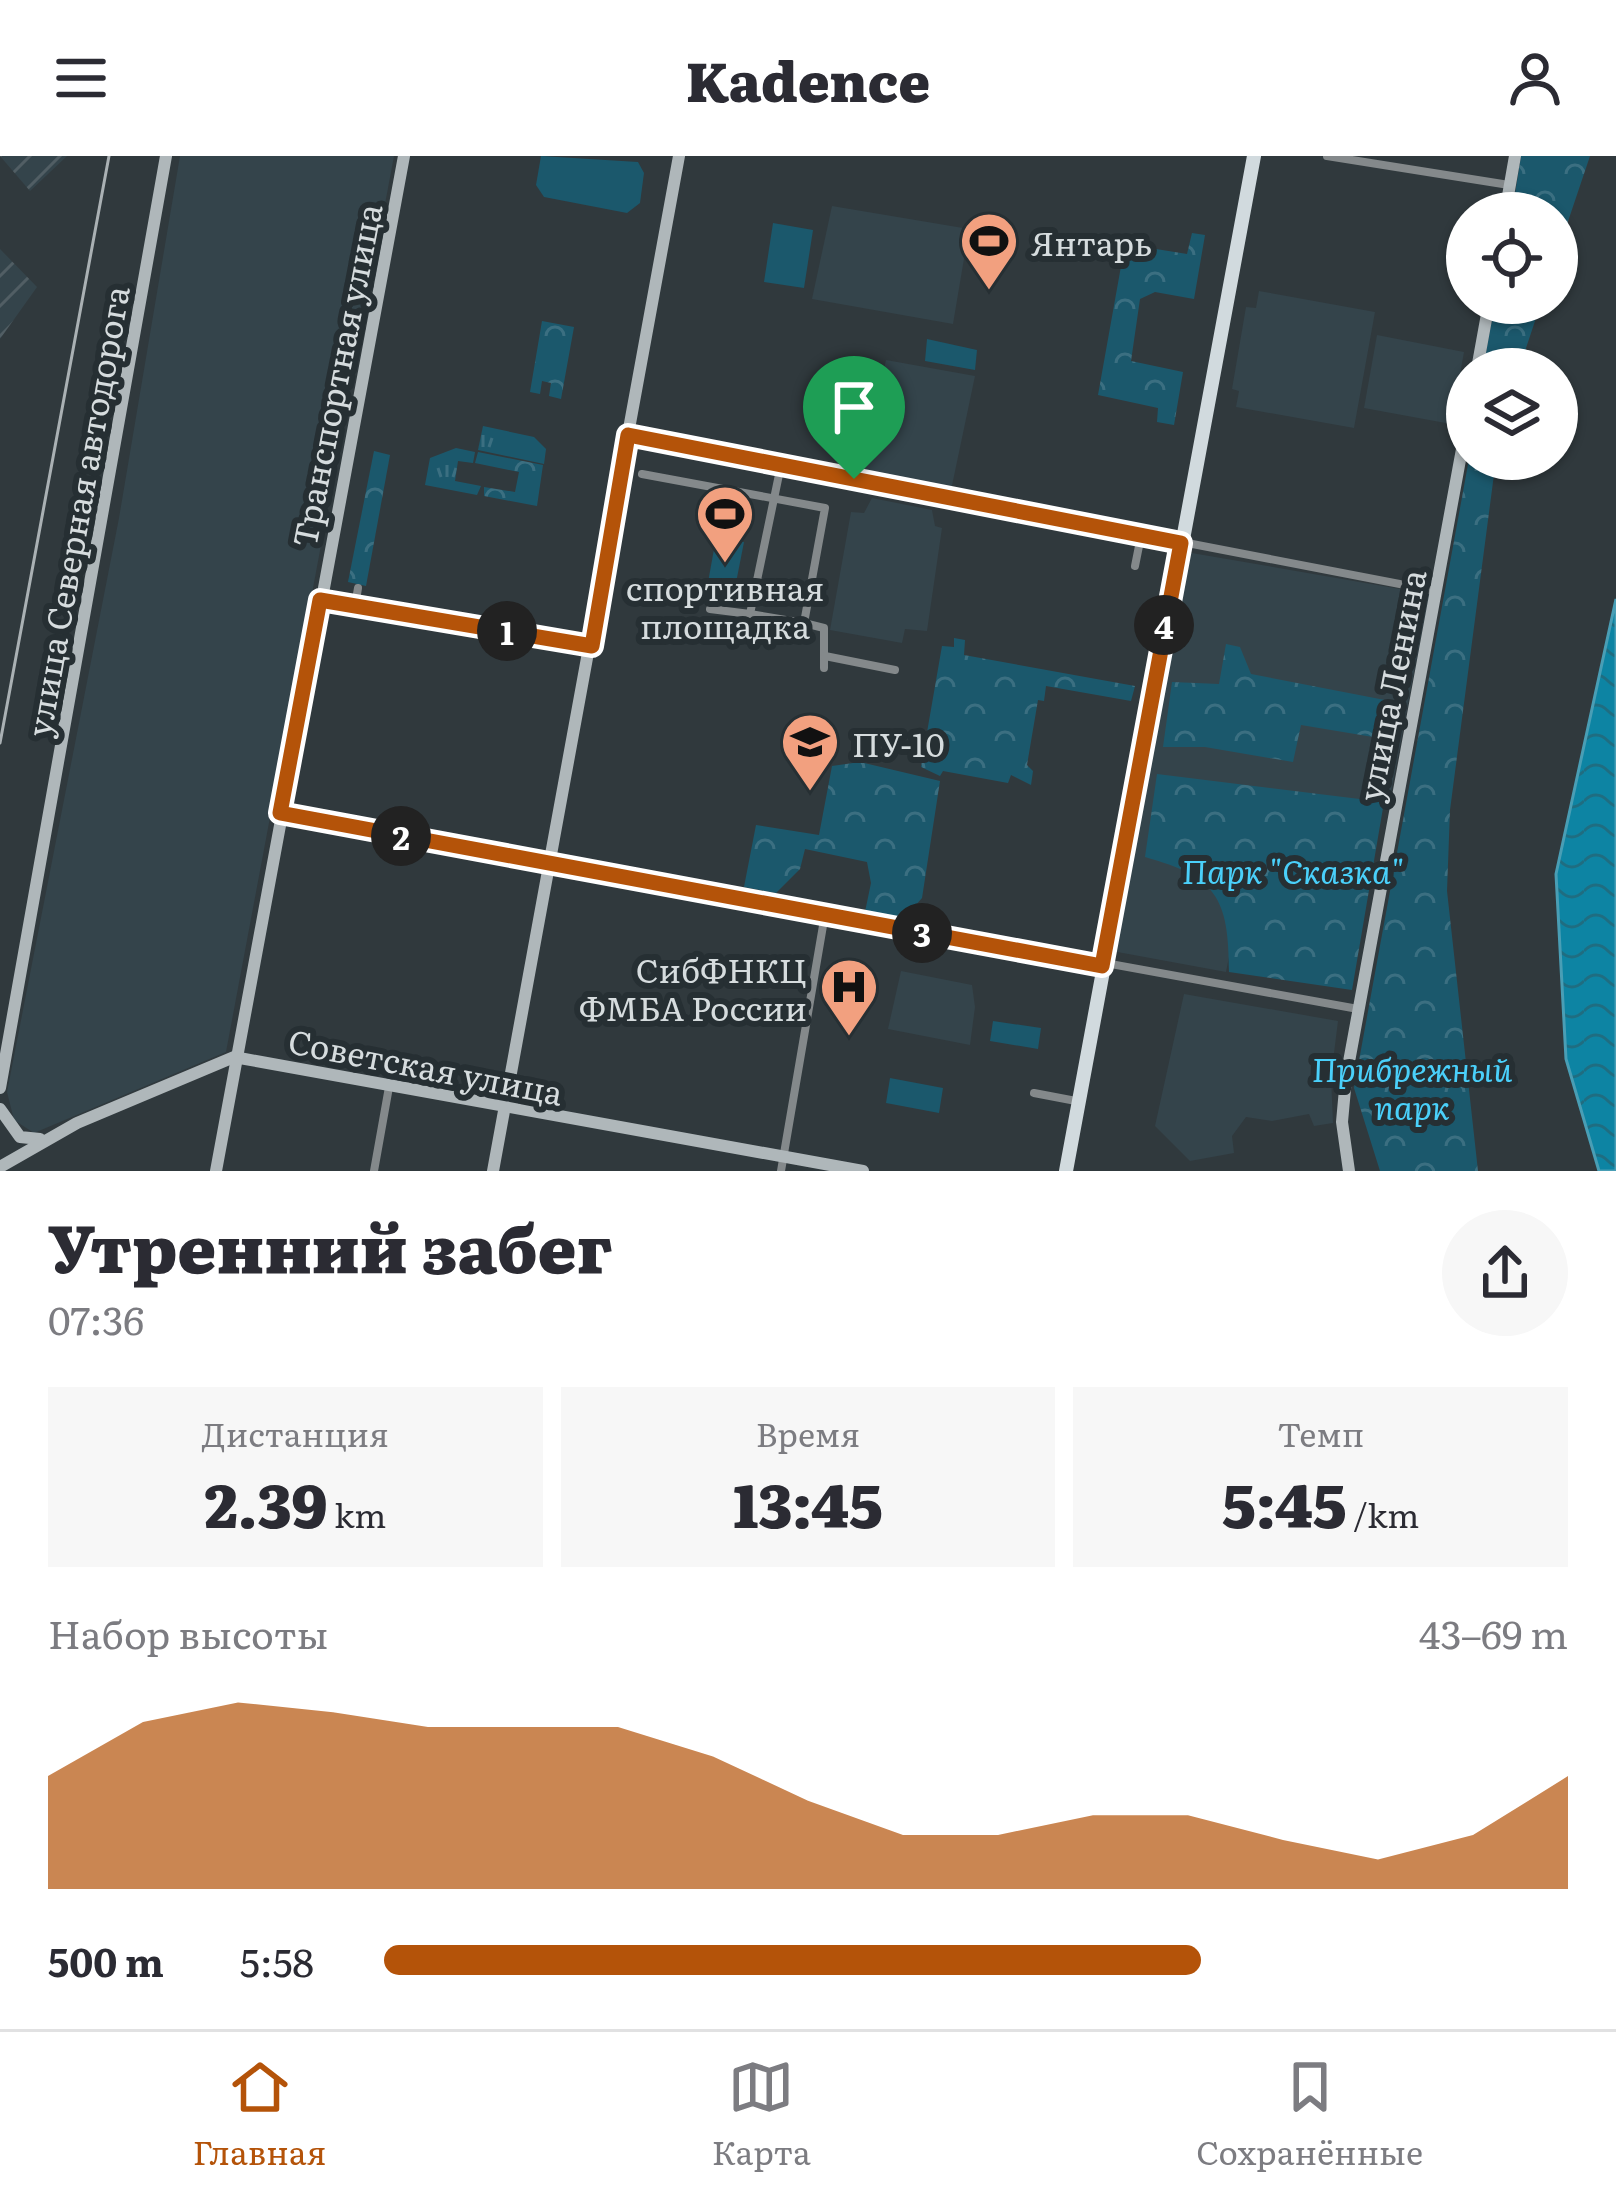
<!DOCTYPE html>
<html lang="ru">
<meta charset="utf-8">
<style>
body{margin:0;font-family:Literata,serif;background:#f7f7f7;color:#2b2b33;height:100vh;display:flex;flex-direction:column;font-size:45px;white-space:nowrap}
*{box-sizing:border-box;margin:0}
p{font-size:39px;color:#7c7c81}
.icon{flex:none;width:66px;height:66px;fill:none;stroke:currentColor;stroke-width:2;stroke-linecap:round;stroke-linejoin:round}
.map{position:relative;height:1015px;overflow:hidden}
.details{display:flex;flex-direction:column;background:#fff;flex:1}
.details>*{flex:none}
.tools{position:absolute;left:1446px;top:36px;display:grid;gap:24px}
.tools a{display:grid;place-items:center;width:132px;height:132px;border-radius:50%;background:#fff;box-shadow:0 3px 9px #0004;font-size:60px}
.pin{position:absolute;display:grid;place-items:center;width:102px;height:102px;color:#fff;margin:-123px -51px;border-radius:50% 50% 50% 0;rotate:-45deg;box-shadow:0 0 12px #0007}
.pin .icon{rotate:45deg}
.km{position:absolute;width:60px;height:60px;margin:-30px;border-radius:50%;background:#222;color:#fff;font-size:33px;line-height:60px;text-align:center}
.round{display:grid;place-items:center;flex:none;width:126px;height:126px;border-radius:63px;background:#f7f7f7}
.head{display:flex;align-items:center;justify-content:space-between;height:204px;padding:0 48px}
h1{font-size:66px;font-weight:800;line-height:90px}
.stats{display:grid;grid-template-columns:repeat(3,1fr);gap:18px;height:204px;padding:12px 48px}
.stats div{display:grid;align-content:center;border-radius:0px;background:#f7f7f7;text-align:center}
.stats b{font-size:60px;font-weight:800}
.stats small{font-size:33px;font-weight:400}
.stats p{font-size:33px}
.chart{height:336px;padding:24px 48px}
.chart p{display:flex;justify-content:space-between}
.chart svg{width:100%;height:216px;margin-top:12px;fill:#b45309;opacity:.7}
ul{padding:0 48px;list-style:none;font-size:39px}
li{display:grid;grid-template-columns:192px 144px 1fr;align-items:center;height:90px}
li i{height:30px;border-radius:15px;background:#b45309}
header{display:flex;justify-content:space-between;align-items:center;height:156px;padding:0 48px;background:#fff;font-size:54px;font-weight:800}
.tab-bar{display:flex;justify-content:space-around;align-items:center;height:168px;border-top:3px solid #e1e1e2;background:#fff;font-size:33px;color:#7c7c81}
.tab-bar a{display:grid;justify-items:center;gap:6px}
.tab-bar .on{color:#b45309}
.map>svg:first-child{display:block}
.built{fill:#34444b}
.industrial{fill:url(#industrial-furrows)}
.grass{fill:url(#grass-tufts)}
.park{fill:url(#park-crowns)}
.pitch{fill:#1b586c}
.water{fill:url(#water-waves);stroke:#499eb5;stroke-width:3}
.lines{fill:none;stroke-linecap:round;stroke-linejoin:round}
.street{stroke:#84898b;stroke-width:8}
.secondary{stroke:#afb7ba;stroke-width:12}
.primary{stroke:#d1dade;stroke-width:14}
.rail{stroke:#aab1b4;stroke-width:3}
.route-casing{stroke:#fff;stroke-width:24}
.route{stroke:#b45309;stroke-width:15}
.labels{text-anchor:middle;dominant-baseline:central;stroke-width:12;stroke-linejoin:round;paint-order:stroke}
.poi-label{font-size:33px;fill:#d6dcde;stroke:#262f33;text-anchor:start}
.street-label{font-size:33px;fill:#d6dcde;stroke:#262f33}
.park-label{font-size:33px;font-style:italic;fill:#4ad0fa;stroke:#262f33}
</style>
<header><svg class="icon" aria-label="menu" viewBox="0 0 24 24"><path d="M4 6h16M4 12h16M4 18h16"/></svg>Kadence<svg class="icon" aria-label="person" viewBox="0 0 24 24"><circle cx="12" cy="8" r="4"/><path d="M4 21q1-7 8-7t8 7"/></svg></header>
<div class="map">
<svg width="1616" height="1015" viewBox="0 0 1616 1015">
<defs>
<pattern id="industrial-furrows" width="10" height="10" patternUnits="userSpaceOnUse" patternTransform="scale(3)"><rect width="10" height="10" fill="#34444b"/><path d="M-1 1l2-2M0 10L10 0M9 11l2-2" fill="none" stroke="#515e64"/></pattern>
<pattern id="grass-tufts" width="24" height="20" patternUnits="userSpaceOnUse" patternTransform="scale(3)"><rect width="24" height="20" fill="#1b586c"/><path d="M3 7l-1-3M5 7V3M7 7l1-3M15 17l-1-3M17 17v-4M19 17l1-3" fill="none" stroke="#3b6f81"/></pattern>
<pattern id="park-crowns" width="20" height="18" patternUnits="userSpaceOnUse" patternTransform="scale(3)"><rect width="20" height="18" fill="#1b586c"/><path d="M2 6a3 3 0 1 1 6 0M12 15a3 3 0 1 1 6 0" fill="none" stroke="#3b6f81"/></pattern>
<pattern id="water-waves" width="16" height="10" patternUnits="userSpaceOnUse" patternTransform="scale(3)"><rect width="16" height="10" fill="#0d84a3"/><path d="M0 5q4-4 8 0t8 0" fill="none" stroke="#1f6d81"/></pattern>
</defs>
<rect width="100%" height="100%" fill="#30393d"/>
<g class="built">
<path d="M 180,0 L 394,0 L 226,896 L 34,977 L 14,964 L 7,936 L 119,362 Z"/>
<path d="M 832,50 L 969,73 L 953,168 L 812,143 Z"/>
<path d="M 1259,135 L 1375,156 L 1354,272 L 1236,251 L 1239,235 L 1232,233 L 1246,151 L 1256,152 Z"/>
<path d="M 1377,179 L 1464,196 L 1451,268 L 1364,252 Z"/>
<path d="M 886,204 L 975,220 L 950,339 L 861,321 Z"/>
<path d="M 872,342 L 932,354 L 935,370 L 942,372 L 927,475 L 905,473 L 902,487 L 830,474 L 851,356 L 864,357 Z"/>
<path d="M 1186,396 L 1429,438 L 1388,652 L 1261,638 L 1226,816 L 1112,795 Z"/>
<path d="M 901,815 L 972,829 L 975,851 L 970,889 L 888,873 Z"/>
<path d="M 1184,838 L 1338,865 L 1331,921 L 1333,967 L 1314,970 L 1309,958 L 1272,965 L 1246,961 L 1232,980 L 1234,997 L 1190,1005 L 1155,970 Z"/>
</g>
<g class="industrial">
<path d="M 0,0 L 67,0 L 30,35 Z"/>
<path d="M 0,93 L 37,131 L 0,183 Z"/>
</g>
<g class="grass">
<path d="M 483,270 L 534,281 L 546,293 L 544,308 L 478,294 Z"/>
<path d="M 456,292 L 475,296 L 473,307 L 458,305 L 455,325 L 481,330 L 477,339 L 425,329 L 430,302 Z"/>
</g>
<g class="park">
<path d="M 1521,0 L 1590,0 L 1557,98 L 1557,57 L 1512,57 Z"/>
<path d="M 1192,77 L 1205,79 L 1194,143 L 1155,136 L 1140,143 L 1131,205 L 1183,216 L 1174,269 L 1157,266 L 1158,252 L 1098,239 L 1125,88 L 1187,98 Z"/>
<path d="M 1495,147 L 1541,147 L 1519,213 L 1483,213 Z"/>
<path d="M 542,165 L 574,171 L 561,243 L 549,240 L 551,227 L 542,225 L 540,238 L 530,236 Z"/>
<path d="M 374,295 L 390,299 L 366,430 L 348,426 Z"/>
<path d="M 478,296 L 543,309 L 537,350 L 484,340 L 484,331 L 515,336 L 519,316 L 475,307 Z"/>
<path d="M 1469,303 L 1496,303 L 1450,654 L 1447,735 L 1478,1015 L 1380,1015 L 1354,932 Z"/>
<path d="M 954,482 L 965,484 L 964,499 L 1135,530 L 1131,545 L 1046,530 L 1044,545 L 1038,544 L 1027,609 L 1033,615 L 1031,629 L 1011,619 L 1008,627 L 943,615 L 940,620 L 921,611 L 942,490 L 954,491 Z"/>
<path d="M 1226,488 L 1240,491 L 1251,518 L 1390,545 L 1385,583 L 1301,569 L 1293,606 L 1205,591 L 1163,591 L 1172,526 L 1219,528 Z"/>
<path d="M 860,606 L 940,625 L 922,742 L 914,751 L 924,758 L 923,767 L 865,756 L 871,727 L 867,706 L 805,693 L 800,713 L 776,737 L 744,731 L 756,669 L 819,679 L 832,610 Z"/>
<path d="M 1157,618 L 1384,646 L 1352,834 L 1229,816 C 1229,741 1216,721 1145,701 Z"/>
</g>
<g class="pitch">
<path d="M 541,0 L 638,6 L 644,17 L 640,47 L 627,57 L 544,41 L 536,29 Z"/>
<path d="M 773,67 L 813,74 L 804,132 L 764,126 Z"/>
<path d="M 927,183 L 977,194 L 975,214 L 925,205 Z"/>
<path d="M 716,382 L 744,386 L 734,437 L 707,432 Z"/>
<path d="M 993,865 L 1041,872 L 1038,893 L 990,885 Z"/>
<path d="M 890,922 L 943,932 L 939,957 L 886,947 Z"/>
</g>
<path class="water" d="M 1616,443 L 1616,1015 L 1599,1015 L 1566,903 L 1556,718 Z"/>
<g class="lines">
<g class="street">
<path d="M 1327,0 L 1509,29"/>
<path d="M 628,279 L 1436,435"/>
<path d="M 642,318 L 825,352 L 804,467 L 750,458"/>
<path d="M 1135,410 L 1141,380"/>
<path d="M 321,445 L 590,490"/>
<path d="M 355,450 L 358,432"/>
<path d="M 710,453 L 750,458 L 781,309"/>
<path d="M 804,467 L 824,472 L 824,512"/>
<path d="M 825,500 L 895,514"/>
<path d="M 282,657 L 1358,853"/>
<path d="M 1034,937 L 1076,945"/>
<path d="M 374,1015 L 389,931"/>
<path d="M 781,1015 L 825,758"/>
</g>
<g class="secondary">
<path d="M 1505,57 L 1515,0"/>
<path d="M 1477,213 L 1489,147"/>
<path d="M 0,932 L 166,0"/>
<path d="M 0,953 L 20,981 L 40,983"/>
<path d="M 0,1011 L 77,967 L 234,901 L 863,1015"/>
<path d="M 216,1015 L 404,0"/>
<path d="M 493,1015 L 679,0"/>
<path d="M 1349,1015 L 1342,966 L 1346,922 L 1467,266"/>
</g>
<path class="primary" d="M 1066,1015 L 1254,0"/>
<path class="rail" d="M 0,587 L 109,0"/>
</g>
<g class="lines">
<defs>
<path id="route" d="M 628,279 L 1181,387 L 1102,810 L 280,657 L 320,444 L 592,490 Z"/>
</defs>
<use href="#route" class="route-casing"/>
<use href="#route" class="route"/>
</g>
<defs>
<symbol id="stadium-pin" viewBox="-11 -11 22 30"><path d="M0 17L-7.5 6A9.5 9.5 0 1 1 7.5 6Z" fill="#f2a07f" stroke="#262f33"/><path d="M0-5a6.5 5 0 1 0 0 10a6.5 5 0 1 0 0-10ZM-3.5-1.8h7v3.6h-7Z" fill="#111"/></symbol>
<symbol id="university-pin" viewBox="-11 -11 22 30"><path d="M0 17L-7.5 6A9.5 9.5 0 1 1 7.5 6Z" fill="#f2a07f" stroke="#262f33"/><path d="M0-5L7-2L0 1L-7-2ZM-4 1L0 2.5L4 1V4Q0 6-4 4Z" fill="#111"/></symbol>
<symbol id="hospital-pin" viewBox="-11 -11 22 30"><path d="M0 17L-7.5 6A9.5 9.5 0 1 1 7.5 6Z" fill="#f2a07f" stroke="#262f33"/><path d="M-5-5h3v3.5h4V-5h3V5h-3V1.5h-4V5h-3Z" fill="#111"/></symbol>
</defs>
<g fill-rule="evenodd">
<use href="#stadium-pin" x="956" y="52" width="66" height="90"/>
<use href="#stadium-pin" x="692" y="325" width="66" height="90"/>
<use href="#university-pin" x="777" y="553" width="66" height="90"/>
<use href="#hospital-pin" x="816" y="798" width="66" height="90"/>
</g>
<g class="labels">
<g class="poi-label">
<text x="1031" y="85">Янтарь</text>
<text x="725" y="430" text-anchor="middle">спортивная<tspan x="725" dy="38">площадка</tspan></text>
<text x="852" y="586">ПУ-10</text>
<text x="807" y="812" text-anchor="end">СибФНКЦ<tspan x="807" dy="38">ФМБА России</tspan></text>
</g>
<g class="street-label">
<text transform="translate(335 219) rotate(-79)">Транспортная улица</text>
<text transform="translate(76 355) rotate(-80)">улица Северная автодорога</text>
<text transform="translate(1390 529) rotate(-79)">улица Ленина</text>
<text transform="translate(426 909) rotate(11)">Советская улица</text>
</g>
<g class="park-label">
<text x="1293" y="713">Парк "Сказка"</text>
<text x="1412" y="911">Прибрежный<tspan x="1412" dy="38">парк</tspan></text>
</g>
</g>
</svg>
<div class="tools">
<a><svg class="icon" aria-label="locate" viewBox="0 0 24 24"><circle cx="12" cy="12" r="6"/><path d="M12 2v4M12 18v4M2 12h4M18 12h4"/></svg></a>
<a><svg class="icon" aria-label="layers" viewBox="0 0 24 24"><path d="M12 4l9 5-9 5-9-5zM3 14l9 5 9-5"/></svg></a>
</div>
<div class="pin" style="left:854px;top:323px;background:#1e9e55"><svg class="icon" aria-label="arrive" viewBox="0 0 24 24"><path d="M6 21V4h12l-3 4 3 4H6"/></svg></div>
<b class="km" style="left:507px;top:475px">1</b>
<b class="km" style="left:401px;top:680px">2</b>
<b class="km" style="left:922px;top:777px">3</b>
<b class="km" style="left:1164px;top:469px">4</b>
</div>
<section class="details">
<div class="head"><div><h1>Утренний забег</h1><p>07:36</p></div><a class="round"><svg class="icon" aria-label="share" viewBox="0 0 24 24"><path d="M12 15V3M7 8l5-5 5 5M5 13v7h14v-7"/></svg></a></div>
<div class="stats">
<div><p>Дистанция</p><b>2.39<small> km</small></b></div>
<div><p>Время</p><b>13:45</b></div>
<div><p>Темп</p><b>5:45<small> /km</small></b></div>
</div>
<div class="chart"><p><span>Набор высоты</span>43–69 m</p>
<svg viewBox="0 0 160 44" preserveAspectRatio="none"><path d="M0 44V21L10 10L20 6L30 8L40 11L50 11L60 11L70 17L80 26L90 33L100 33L110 29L120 29L130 34L140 38L150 33L160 21V44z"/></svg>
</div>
<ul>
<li><b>500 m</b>5:58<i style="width:69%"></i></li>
</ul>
</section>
<nav class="tab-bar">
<a class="on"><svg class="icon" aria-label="home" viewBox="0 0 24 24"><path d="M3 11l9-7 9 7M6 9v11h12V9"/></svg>Главная</a>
<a><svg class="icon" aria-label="map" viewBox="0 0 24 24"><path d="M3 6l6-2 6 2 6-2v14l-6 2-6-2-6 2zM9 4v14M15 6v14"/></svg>Карта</a>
<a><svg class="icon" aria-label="saved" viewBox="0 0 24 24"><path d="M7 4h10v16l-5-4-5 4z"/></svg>Сохранённые</a>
</nav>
